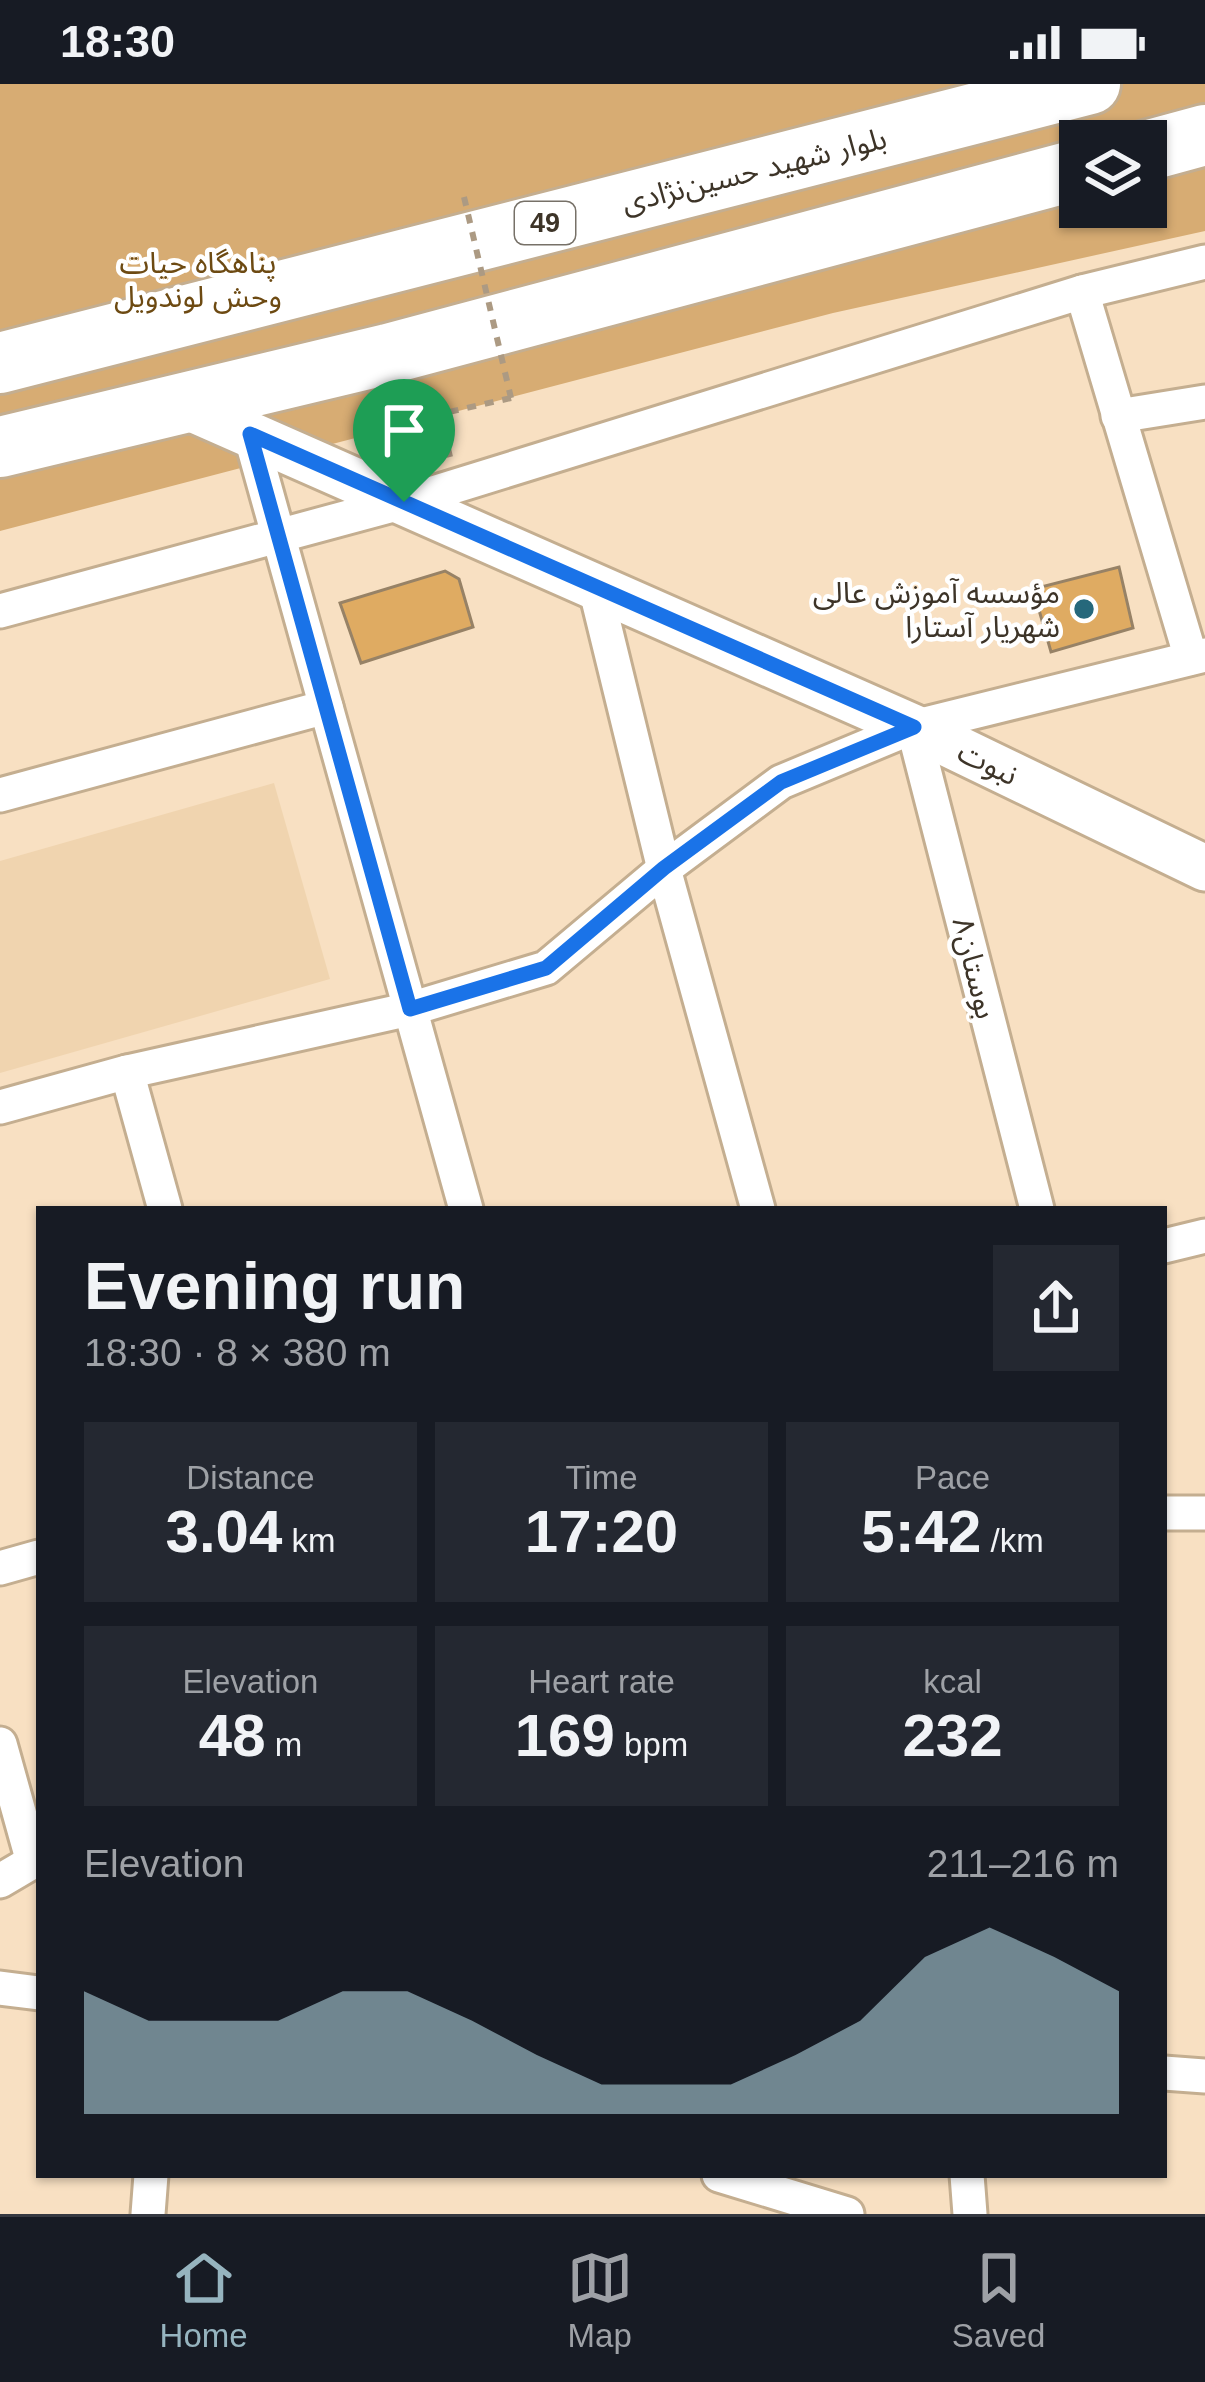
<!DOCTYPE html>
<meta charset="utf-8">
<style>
body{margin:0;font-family:Helvetica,"Noto Sans Arabic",sans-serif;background:#242831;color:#f1f3f6;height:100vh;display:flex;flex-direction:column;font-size:45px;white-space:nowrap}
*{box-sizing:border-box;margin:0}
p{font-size:39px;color:#9ea1a6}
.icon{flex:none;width:66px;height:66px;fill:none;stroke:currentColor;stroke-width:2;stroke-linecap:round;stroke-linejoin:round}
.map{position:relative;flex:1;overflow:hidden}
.details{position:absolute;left:36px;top:1122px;width:1131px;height:972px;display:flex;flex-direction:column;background:#171b24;border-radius:0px;box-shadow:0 3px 9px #0004}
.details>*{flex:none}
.controls{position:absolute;left:1059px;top:36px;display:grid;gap:24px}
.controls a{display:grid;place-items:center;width:108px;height:108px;border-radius:0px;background:#171b24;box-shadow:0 3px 9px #0004;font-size:60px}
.pin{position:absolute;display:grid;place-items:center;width:102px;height:102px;color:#fff;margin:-123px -51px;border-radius:50% 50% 50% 0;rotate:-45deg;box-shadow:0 0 12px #0007}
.pin .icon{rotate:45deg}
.round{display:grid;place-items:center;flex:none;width:126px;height:126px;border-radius:0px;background:#242831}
.head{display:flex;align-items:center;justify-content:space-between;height:204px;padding:0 48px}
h1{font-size:66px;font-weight:700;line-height:90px}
.stats{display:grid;grid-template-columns:repeat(3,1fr);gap:18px;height:204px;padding:12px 48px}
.stats div{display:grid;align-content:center;border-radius:0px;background:#242831;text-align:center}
.stats b{font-size:60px;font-weight:700}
.stats small{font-size:33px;font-weight:400}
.stats p{font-size:33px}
.chart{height:336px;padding:24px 48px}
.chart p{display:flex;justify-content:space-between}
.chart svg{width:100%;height:216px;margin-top:12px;fill:#96b4bf;opacity:.7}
.status{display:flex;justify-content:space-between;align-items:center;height:84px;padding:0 60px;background:#171b24;direction:ltr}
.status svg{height:33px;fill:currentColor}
.menu{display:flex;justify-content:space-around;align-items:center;height:168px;border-top:3px solid #363941;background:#171b24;font-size:33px;color:#9ea1a6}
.menu a{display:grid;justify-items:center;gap:6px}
.menu .current{color:#96b4bf}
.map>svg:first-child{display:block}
.built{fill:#f0d4af}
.green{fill:#d7ac73;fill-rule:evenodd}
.building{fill:#dfab62;stroke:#978266;stroke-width:3}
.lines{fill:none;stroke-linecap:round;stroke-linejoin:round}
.street-casing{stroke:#c4ae90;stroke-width:39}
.secondary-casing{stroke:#c4ae90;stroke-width:51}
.highway-casing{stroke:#c4ae90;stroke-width:66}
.path{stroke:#ac9a83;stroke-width:6;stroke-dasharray:9 9;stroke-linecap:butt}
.street{stroke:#fff;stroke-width:33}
.secondary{stroke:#fff;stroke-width:45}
.highway{stroke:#fff;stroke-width:60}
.path-bridge{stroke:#ac9a83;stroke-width:6;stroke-dasharray:9 9;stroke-linecap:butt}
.route-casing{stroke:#fff;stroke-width:24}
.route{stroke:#1a73e8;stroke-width:15}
.poi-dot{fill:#26687b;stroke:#fff;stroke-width:4.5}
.labels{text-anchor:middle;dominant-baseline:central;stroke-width:9;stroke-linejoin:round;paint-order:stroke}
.shield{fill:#fff;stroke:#777168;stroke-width:3}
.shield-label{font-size:27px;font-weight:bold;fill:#3d3428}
.street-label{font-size:30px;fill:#3d3428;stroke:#fff}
.park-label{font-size:30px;fill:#6d4a12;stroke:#fff}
.poi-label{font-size:30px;fill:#3d3428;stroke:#fff;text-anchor:end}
</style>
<div class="status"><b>18:30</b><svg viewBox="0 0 49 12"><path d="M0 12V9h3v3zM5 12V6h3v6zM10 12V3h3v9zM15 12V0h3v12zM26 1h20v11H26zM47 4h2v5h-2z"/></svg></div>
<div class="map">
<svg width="1205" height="2130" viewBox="0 0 1205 2130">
<rect width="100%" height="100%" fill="#f8e0c2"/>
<path class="built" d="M 274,699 L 330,895 L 0,989 L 0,777 Z"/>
<path class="green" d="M 0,0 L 1205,0 L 1205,147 L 833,229 L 0,447 ZM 1080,57 L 1146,57 L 1146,123 L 1080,123 Z"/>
<g class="building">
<path d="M 1119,483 L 1133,544 L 1051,568 L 1033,505 Z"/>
<path d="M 445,487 L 459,495 L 473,543 L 361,579 L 340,519 Z"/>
</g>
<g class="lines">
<defs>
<g id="street">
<path d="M 1082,208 L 1191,574"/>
<path d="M 1118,332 L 1205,318"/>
<path d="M 250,350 L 466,1125"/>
<path d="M 595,503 L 664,785 L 758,1125"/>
<path d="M 0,527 L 404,418 L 1082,208 L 1205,178"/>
<path d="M 913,643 L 1037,1125"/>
<path d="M 0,711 L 326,623"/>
<path d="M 127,988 L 165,1125"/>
<path d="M 0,1023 L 127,988 L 410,925 L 546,884 L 664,785 L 781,698 L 913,643 L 1205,571"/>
<path d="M 1164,1162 L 1205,1152"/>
<path d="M 1164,1429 L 1205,1429"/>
<path d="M 0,1484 L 39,1473"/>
<path d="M 0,1660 L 33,1778"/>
<path d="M 0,1797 L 39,1774"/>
<path d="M 0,1904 L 39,1909"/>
<path d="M 1164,1989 L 1205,1992"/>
<path d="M 719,2091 L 847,2130"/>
<path d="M 967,2091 L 970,2130"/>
<path d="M 148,2130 L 151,2091"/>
</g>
<path id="secondary" d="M 176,318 L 913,643 L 1205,784"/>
<g id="highway">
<path d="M 1146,67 L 1205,51"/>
<path d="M 0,279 L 1090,0"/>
<path d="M 0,363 L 388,270 L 1080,85"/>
</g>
</defs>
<use href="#street" class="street-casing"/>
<use href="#secondary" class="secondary-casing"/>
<use href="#highway" class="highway-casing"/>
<path class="path" d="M 450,373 L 440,330 L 511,314"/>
<use href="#street" class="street"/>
<use href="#secondary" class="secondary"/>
<use href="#highway" class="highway"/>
<path class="path-bridge" d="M 464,113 L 511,314"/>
</g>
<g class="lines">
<defs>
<path id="route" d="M 250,350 L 914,643 L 781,698 L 664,784 L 546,884 L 410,925 Z"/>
</defs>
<use href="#route" class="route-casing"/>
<use href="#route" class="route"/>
</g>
<circle class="poi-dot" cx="1084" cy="525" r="12"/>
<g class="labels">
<rect class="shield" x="515" y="118" width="60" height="42" rx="9"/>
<g class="shield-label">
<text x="545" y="139">49</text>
</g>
<g class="street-label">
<text transform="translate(754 86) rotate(-14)">بلوار شهید حسین‌نژادی</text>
<text transform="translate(988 679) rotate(26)">نبوت</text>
<text transform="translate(975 884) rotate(76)">بوستان۸</text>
</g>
<g class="park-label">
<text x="198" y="178">پناهگاه حیات<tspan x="198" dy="34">وحش لوندویل</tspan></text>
</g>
<g class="poi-label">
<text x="1060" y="508">مؤسسه آموزش عالی<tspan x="1060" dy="34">شهریار آستارا</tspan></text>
</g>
</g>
</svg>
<div class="controls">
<a><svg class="icon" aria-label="layers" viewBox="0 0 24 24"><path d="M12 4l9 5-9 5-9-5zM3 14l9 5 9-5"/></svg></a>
</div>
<div class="pin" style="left:404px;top:418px;background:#1e9e55"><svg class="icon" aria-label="arrive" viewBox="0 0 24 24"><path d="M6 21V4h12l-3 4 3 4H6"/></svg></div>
<section class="details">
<div class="head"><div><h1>Evening run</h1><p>18:30 · 8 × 380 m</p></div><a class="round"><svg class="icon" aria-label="share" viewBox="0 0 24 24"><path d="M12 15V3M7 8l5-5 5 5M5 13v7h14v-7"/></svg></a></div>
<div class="stats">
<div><p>Distance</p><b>3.04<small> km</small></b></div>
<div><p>Time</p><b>17:20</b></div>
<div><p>Pace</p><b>5:42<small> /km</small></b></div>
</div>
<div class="stats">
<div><p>Elevation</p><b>48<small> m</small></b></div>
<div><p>Heart rate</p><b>169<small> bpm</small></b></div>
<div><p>kcal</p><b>232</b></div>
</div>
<div class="chart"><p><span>Elevation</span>211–216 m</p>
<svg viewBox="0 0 160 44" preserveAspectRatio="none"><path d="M0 44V19L10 25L20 25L30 25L40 19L50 19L60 25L70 32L80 38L90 38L100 38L110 32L120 25L130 12L140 6L150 12L160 19V44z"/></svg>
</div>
</section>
</div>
<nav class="menu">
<a class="current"><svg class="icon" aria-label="home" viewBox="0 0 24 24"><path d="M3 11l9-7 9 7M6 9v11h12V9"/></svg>Home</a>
<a><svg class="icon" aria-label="map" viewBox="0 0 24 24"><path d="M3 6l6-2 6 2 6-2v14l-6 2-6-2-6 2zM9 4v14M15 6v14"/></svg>Map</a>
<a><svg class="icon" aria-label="saved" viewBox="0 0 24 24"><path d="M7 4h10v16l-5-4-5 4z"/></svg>Saved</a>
</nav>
